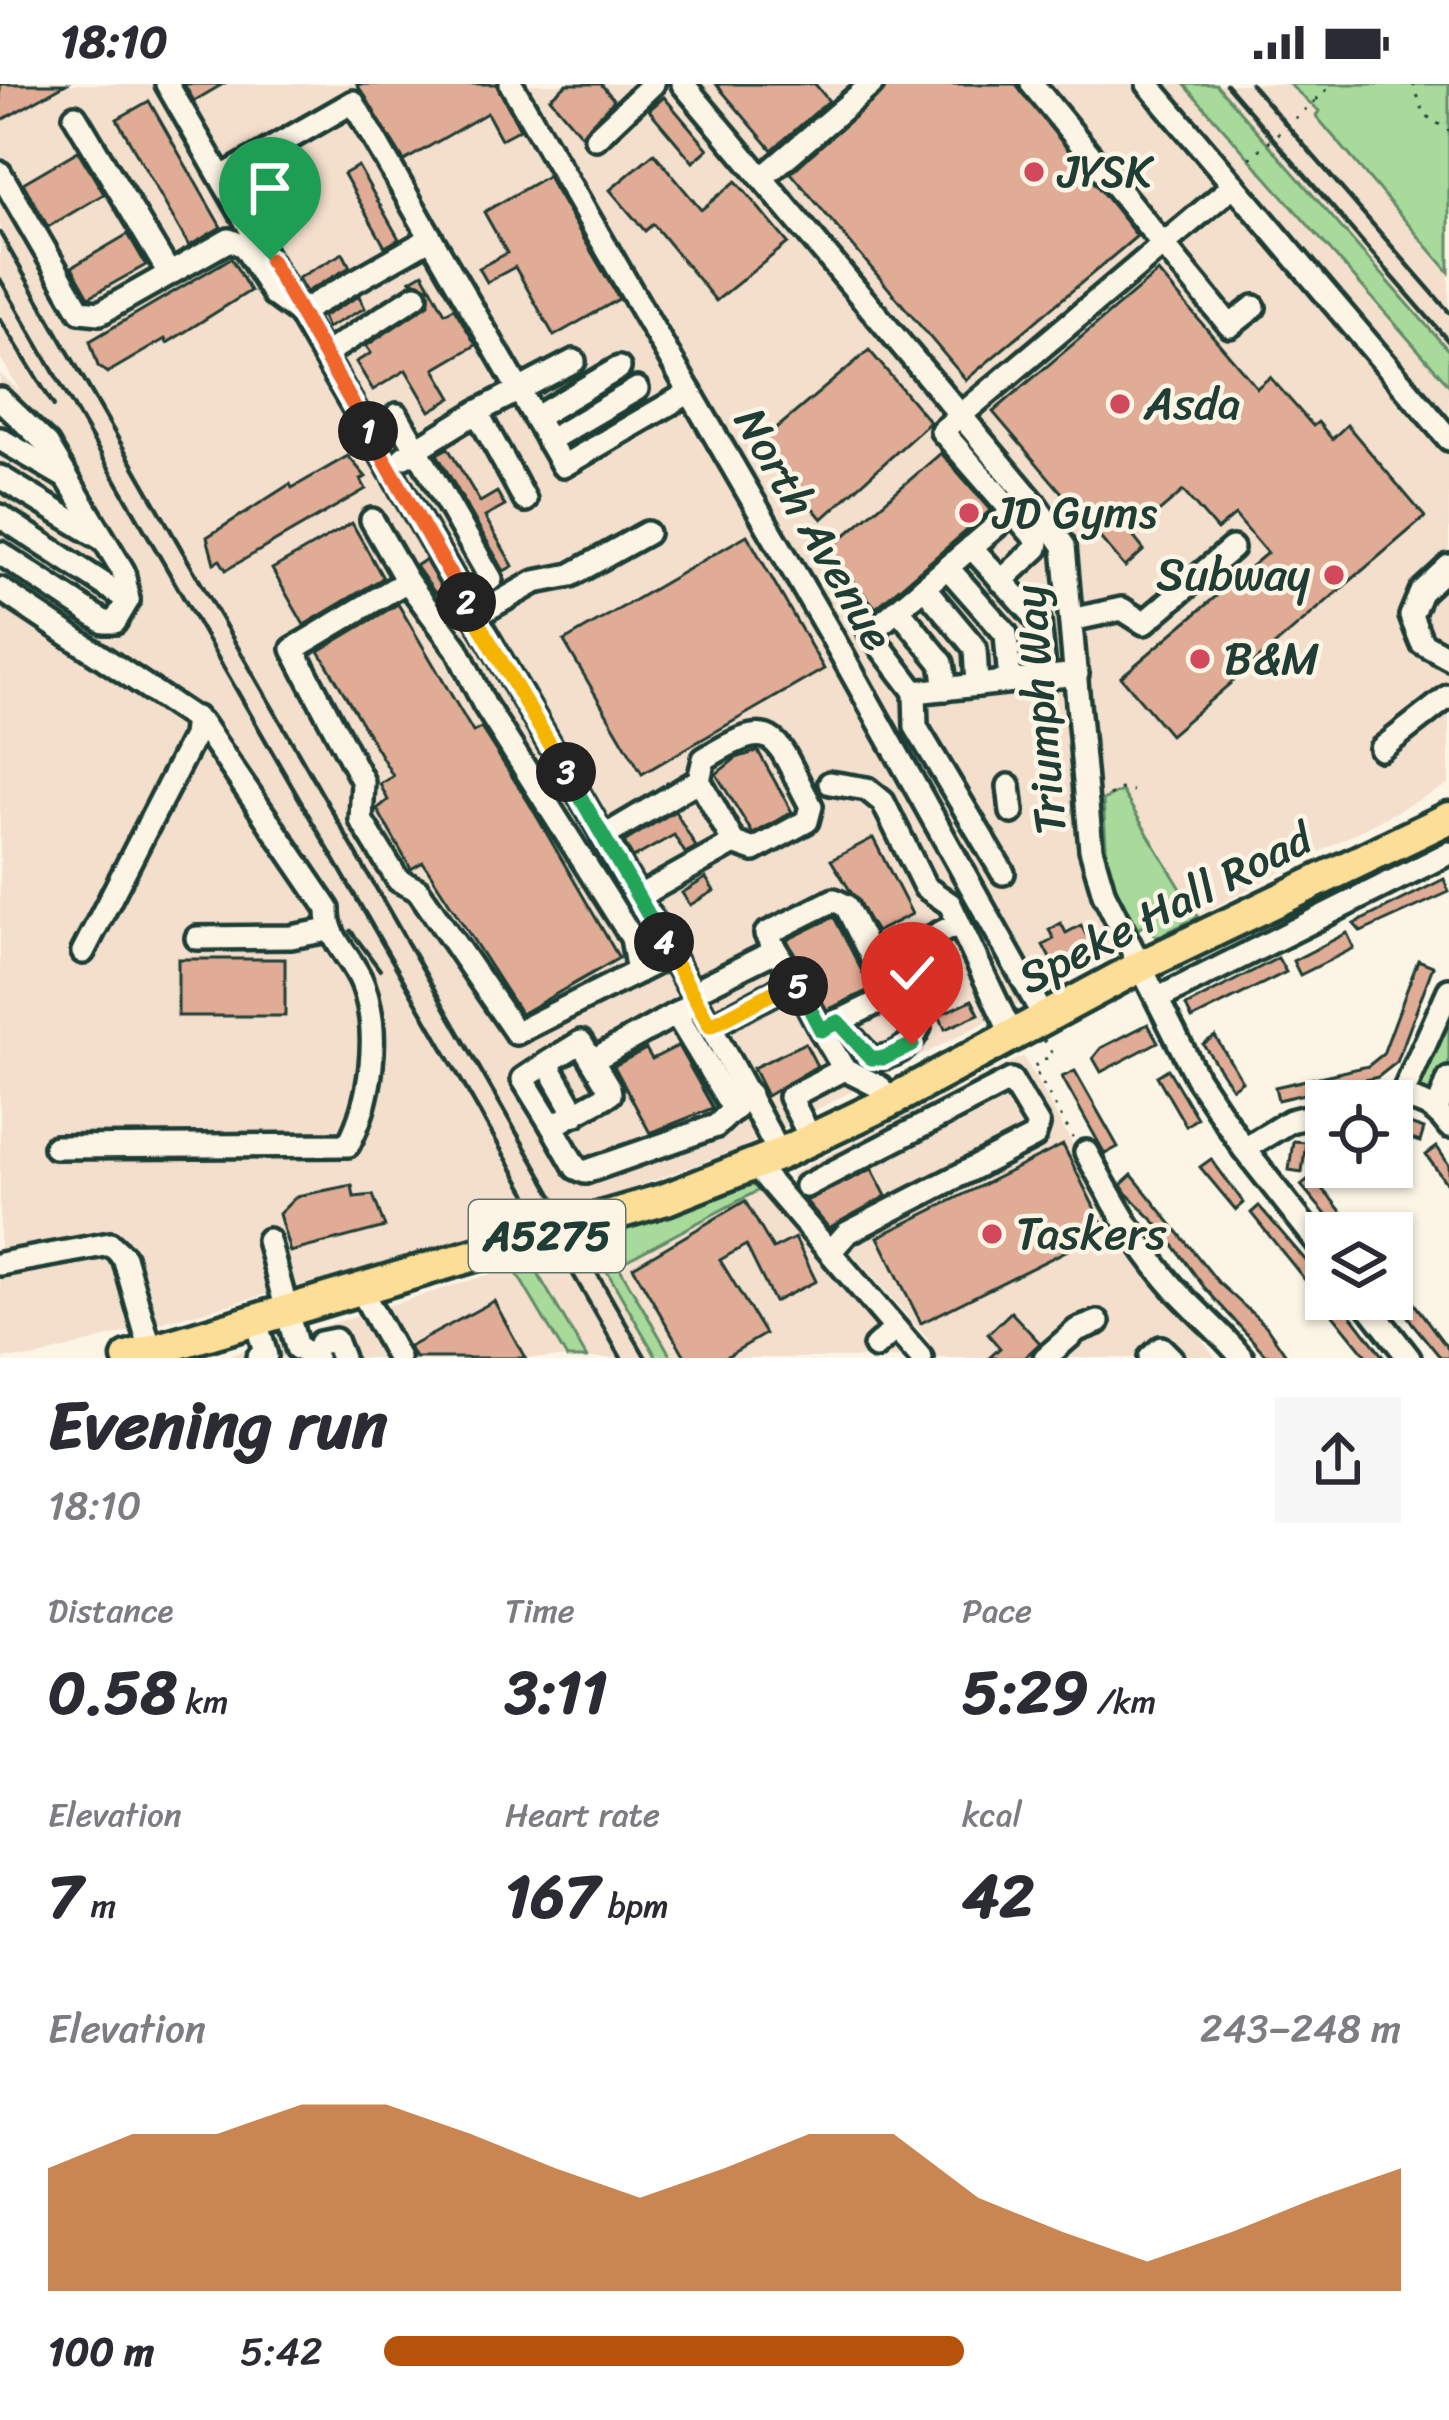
<!DOCTYPE html>
<meta charset="utf-8">
<style>
body{margin:0;font-family:Sriracha,sans-serif;background:#f7f7f7;color:#2b2b33;height:100vh;display:flex;flex-direction:column;font-size:45px;white-space:nowrap}
*{box-sizing:border-box;margin:0}
p{font-size:39px;color:#7c7c81}
.icon{flex:none;width:66px;height:66px;fill:none;stroke:currentColor;stroke-width:2;stroke-linecap:round;stroke-linejoin:round}
.map{position:relative;height:1274px;overflow:hidden}
.side{display:flex;flex-direction:column;background:#fff;flex:1}
.side>*{flex:none}
.tools{position:absolute;left:1305px;top:996px;display:grid;gap:24px}
.tools a{display:grid;place-items:center;width:108px;height:108px;border-radius:0px;background:#fff;box-shadow:0 3px 9px #0004;font-size:60px}
.pin{position:absolute;display:grid;place-items:center;width:102px;height:102px;color:#fff;margin:-123px -51px;border-radius:50% 50% 50% 0;rotate:-45deg;box-shadow:0 0 12px #0007}
.pin .icon{rotate:45deg}
.km{position:absolute;width:60px;height:60px;margin:-30px;border-radius:50%;background:#222;color:#fff;font-size:33px;line-height:60px;text-align:center}
.round{display:grid;place-items:center;flex:none;width:126px;height:126px;border-radius:0px;background:#f7f7f7}
.headline{display:flex;align-items:center;justify-content:space-between;height:204px;padding:0 48px}
h1{font-size:66px;font-weight:800;line-height:90px}
.stats{display:grid;grid-template-columns:repeat(3,1fr);gap:18px;height:204px;padding:12px 48px}
.stats div{display:grid;align-content:center}
.stats b{font-size:60px;font-weight:800}
.stats small{font-size:33px;font-weight:400}
.stats p{font-size:33px}
.chart{height:336px;padding:24px 48px}
.chart p{display:flex;justify-content:space-between}
.chart svg{width:100%;height:216px;margin-top:12px;fill:#b45309;opacity:.7}
ul{padding:0 48px;list-style:none;font-size:39px}
li{display:grid;grid-template-columns:192px 144px 1fr;align-items:center;height:90px}
li i{height:30px;border-radius:15px;background:#b45309}
.status{display:flex;justify-content:space-between;align-items:center;height:84px;padding:0 60px;background:#fff;direction:ltr}
.status svg{height:33px;fill:currentColor}
.map>svg:first-child{display:block}
.built{fill:#f4dfcd}
.green{fill:#a7da9b;stroke:#638c68;stroke-width:3}
.building{fill:#e1ac95;stroke:#1f3d34;stroke-width:3}
.lines{fill:none;stroke-linecap:round;stroke-linejoin:round}
.minor-casing{stroke:#1f3d34;stroke-width:30}
.highway-casing{stroke:#1f3d34;stroke-width:39}
.path{stroke:#1f3d34;stroke-width:3;stroke-dasharray:3 9;stroke-linecap:butt}
.minor{stroke:#fcf5e5;stroke-width:21}
.highway{stroke:#fcde96;stroke-width:30}
.rail{stroke:#1f3d34;stroke-width:4.5}
.highway-bridge-casing{stroke:#1f3d34;stroke-width:39;stroke-linecap:butt}
.path-bridge{stroke:#1f3d34;stroke-width:3;stroke-dasharray:3 9;stroke-linecap:butt}
.highway-bridge{stroke:#fcde96;stroke-width:30}
.split-1-casing{stroke:#fff;stroke-width:24}
.split-2-casing{stroke:#fff;stroke-width:24}
.split-3-casing{stroke:#fff;stroke-width:24}
.split-4-casing{stroke:#fff;stroke-width:24}
.split-5-casing{stroke:#fff;stroke-width:24}
.split-6-casing{stroke:#fff;stroke-width:24}
.split-1{stroke:#f0652b;stroke-width:15}
.split-2{stroke:#f0652b;stroke-width:15}
.split-3{stroke:#f5b400;stroke-width:15}
.split-4{stroke:#22a559;stroke-width:15}
.split-5{stroke:#f5b400;stroke-width:15}
.split-6{stroke:#22a559;stroke-width:15}
.poi-dot{fill:#d1495b;stroke:#fcf5e5;stroke-width:4.5}
.labels{text-anchor:middle;dominant-baseline:central;stroke-width:9;stroke-linejoin:round;paint-order:stroke}
.shield{fill:#fcf5e5;stroke:#617469;stroke-width:3}
.shield-label{font-size:42px;font-weight:bold;fill:#1f3d34}
.poi-label{font-size:45px;fill:#1f3d34;stroke:#fcf5e5;text-anchor:start}
.street-label{font-size:45px;fill:#1f3d34;stroke:#fcf5e5}
</style>
<div class="status"><b>18:10</b><svg viewBox="0 0 49 12"><path d="M0 12V9h3v3zM5 12V6h3v6zM10 12V3h3v9zM15 12V0h3v12zM26 1h20v11H26zM47 4h2v5h-2z"/></svg></div>
<div class="map">
<svg width="1449" height="1274" viewBox="0 0 1449 1274">
<rect width="100%" height="100%" fill="#fcf5e5"/>
<filter id="ink" filterUnits="userSpaceOnUse"><feTurbulence type="fractalNoise" baseFrequency=".00833" numOctaves="2"/><feDisplacementMap in="SourceGraphic" scale="24" xChannelSelector="R" yChannelSelector="G"/><feConvolveMatrix kernelMatrix="1 2 1 2 8 2 1 2 1" color-interpolation-filters="sRGB"/></filter>
<g filter="url(#ink)">
<g class="built">
<path d="M 0,0 L 1296,0 L 1449,178 L 1449,700 L 1157,853 L 1144,842 L 1139,844 L 1146,855 L 744,1063 L 569,1128 L 657,1274 L 587,1274 L 531,1178 L 553,1170 L 535,1138 L 31,1274 L 0,1274 L 0,290 L 20,307 L 0,273 Z"/>
<path d="M 1023,972 L 1122,1148 L 1216,1274 L 672,1274 L 618,1181 L 777,1099 L 922,1260 L 929,1257 L 790,1099 L 792,1089 Z"/>
<path d="M 513,1183 L 567,1274 L 221,1274 Z"/>
</g>
<g class="green">
<path d="M 1184,0 L 1216,0 L 1449,267 L 1449,301 Z"/>
<path d="M 1289,0 L 1449,0 L 1449,188 L 1316,32 L 1319,27 Z"/>
<path d="M 1122,707 L 1198,833 L 1157,853 L 1144,841 L 1138,845 L 1108,790 L 1103,716 Z"/>
<path d="M 1449,907 L 1449,995 L 1437,1026 L 1402,1012 Z"/>
<path d="M 748,1097 L 759,1106 L 618,1181 L 672,1274 L 657,1274 L 590,1158 Z"/>
<path d="M 531,1178 L 587,1274 L 567,1274 L 513,1183 Z"/>
</g>
<g class="building">
<path d="M 0,0 L 66,0 L 0,37 Z"/>
<path d="M 184,0 L 223,0 L 194,17 Z"/>
<path d="M 357,0 L 496,0 L 520,45 L 501,55 L 487,29 L 404,77 Z"/>
<path d="M 567,0 L 601,0 L 614,16 L 581,51 L 550,14 Z"/>
<path d="M 716,0 L 815,0 L 829,17 L 772,66 Z"/>
<path d="M 889,0 L 1016,0 L 1137,152 L 966,296 L 791,89 Z"/>
<path d="M 664,13 L 708,65 L 693,78 L 649,26 Z"/>
<path d="M 149,17 L 221,143 L 189,162 L 117,35 Z"/>
<path d="M 78,67 L 104,110 L 48,143 L 23,99 Z"/>
<path d="M 654,69 L 701,126 L 736,97 L 788,159 L 716,217 L 653,140 L 645,147 L 610,106 Z"/>
<path d="M 358,82 L 399,155 L 385,163 L 344,90 Z"/>
<path d="M 547,92 L 619,215 L 554,252 L 515,183 L 487,198 L 479,184 L 507,169 L 484,128 Z"/>
<path d="M 128,150 L 146,181 L 89,213 L 72,183 Z"/>
<path d="M 343,169 L 350,183 L 306,208 L 298,194 Z"/>
<path d="M 231,174 L 250,207 L 167,259 L 165,255 L 107,289 L 98,282 L 90,257 Z"/>
<path d="M 1158,188 L 1257,304 L 1270,293 L 1313,342 L 1318,338 L 1332,355 L 1347,341 L 1425,433 L 1170,651 L 1121,593 L 1267,469 L 1235,431 L 1217,446 L 1183,407 L 1132,451 L 1144,466 L 1125,483 L 993,328 Z"/>
<path d="M 423,189 L 445,229 L 454,224 L 476,261 L 435,285 L 452,314 L 430,327 L 406,286 L 373,306 L 356,278 L 371,269 L 366,262 L 429,220 L 428,203 L 411,196 Z"/>
<path d="M 359,212 L 365,224 L 327,244 L 322,233 Z"/>
<path d="M 869,266 L 930,338 L 822,435 L 758,360 Z"/>
<path d="M 448,364 L 480,418 L 497,408 L 505,422 L 485,433 L 513,482 L 504,487 L 437,370 Z"/>
<path d="M 941,369 L 991,426 L 876,524 L 827,467 Z"/>
<path d="M 348,372 L 366,393 L 361,396 L 366,405 L 226,486 L 220,476 L 214,479 L 207,453 L 290,400 L 292,404 Z"/>
<path d="M 352,439 L 383,494 L 304,541 L 272,485 Z"/>
<path d="M 747,451 L 824,585 L 642,690 L 564,557 Z"/>
<path d="M 425,476 L 442,505 L 435,509 L 416,482 Z"/>
<path d="M 398,520 L 473,648 L 481,644 L 529,719 L 619,874 L 521,930 L 423,778 L 411,785 L 377,725 L 388,716 L 380,700 L 393,692 L 319,567 Z"/>
<path d="M 758,667 L 792,728 L 753,750 L 716,690 L 736,674 Z"/>
<path d="M 675,727 L 696,763 L 685,769 L 674,751 L 633,774 L 624,758 Z"/>
<path d="M 873,754 L 912,830 L 876,848 L 831,776 Z"/>
<path d="M 706,794 L 714,807 L 690,821 L 682,809 Z"/>
<path d="M 1444,795 L 1449,808 L 1361,848 L 1354,840 Z"/>
<path d="M 834,833 L 864,891 L 877,902 L 827,926 L 787,856 Z"/>
<path d="M 1061,839 L 1066,849 L 1081,841 L 1092,862 L 1054,882 L 1043,861 L 1054,855 L 1049,846 Z"/>
<path d="M 1347,849 L 1354,864 L 1300,891 L 1293,877 Z"/>
<path d="M 1278,874 L 1286,888 L 1192,935 L 1186,922 Z"/>
<rect x="178" y="875" width="107" height="57"/>
<path d="M 1418,876 L 1433,882 L 1397,978 L 1378,993 L 1278,1016 L 1275,1003 L 1368,982 L 1383,970 Z"/>
<path d="M 972,916 L 979,930 L 945,945 L 939,931 Z"/>
<path d="M 1148,940 L 1158,958 L 1101,988 L 1093,974 L 1101,964 Z"/>
<path d="M 1215,952 L 1242,997 L 1232,1004 L 1203,960 Z"/>
<path d="M 805,959 L 817,982 L 767,1012 L 753,984 Z"/>
<path d="M 678,962 L 713,1024 L 650,1049 L 614,982 L 646,965 L 652,975 Z"/>
<path d="M 1168,985 L 1197,1034 L 1186,1042 L 1157,992 Z"/>
<path d="M 1075,987 L 1118,1063 L 1105,1070 L 1062,993 Z"/>
<path d="M 1392,1034 L 1424,1045 L 1420,1058 L 1392,1049 Z"/>
<path d="M 1293,1057 L 1306,1058 L 1302,1088 L 1289,1086 Z"/>
<path d="M 1063,1061 L 1106,1147 L 921,1239 L 878,1153 Z"/>
<path d="M 1437,1063 L 1449,1081 L 1449,1103 L 1426,1071 Z"/>
<path d="M 1211,1075 L 1244,1119 L 1236,1126 L 1200,1083 Z"/>
<path d="M 872,1085 L 886,1112 L 834,1141 L 829,1144 L 806,1117 Z"/>
<path d="M 1132,1091 L 1218,1198 L 1266,1242 L 1288,1274 L 1265,1270 L 1204,1203 L 1160,1143 L 1126,1109 L 1121,1101 Z"/>
<path d="M 1311,1093 L 1332,1116 L 1358,1149 L 1342,1149 L 1316,1119 L 1301,1101 Z"/>
<path d="M 352,1101 L 354,1113 L 373,1111 L 385,1143 L 290,1168 L 279,1130 L 297,1112 Z"/>
<path d="M 745,1117 L 773,1165 L 795,1154 L 816,1197 L 774,1218 L 746,1161 L 720,1176 L 765,1250 L 724,1274 L 686,1274 L 633,1183 Z"/>
<path d="M 1259,1122 L 1326,1200 L 1326,1215 L 1339,1215 L 1384,1274 L 1368,1274 L 1251,1129 Z"/>
<path d="M 1392,1190 L 1449,1266 L 1449,1274 L 1441,1274 L 1413,1240 L 1392,1209 Z"/>
<path d="M 494,1217 L 525,1274 L 415,1274 L 409,1263 Z"/>
<path d="M 1011,1228 L 1040,1259 L 1024,1274 L 989,1274 L 1000,1264 L 988,1250 Z"/>
</g>
<g class="lines">
<defs>
<g id="minor">
<path d="M 167,0 L 299,229 L 431,154 L 353,18 L 222,93"/>
<path d="M 511,0 L 832,553 L 1044,933"/>
<path d="M 683,0 L 1034,419 L 1064,462 L 1091,765 L 1104,810 L 1197,994 L 1244,1065 L 1326,1169"/>
<path d="M 1032,0 L 1230,242 L 1254,223"/>
<path d="M 1148,0 L 1449,355"/>
<path d="M 75,32 L 169,189"/>
<path d="M 596,54 L 653,0"/>
<path d="M 0,89 L 80,227 L 100,229 L 229,156 L 244,162 L 274,211 L 299,229 L 656,843 L 780,1070"/>
<path d="M 762,94 L 872,0"/>
<path d="M 431,154 L 563,382 L 690,308"/>
<path d="M 324,271 L 416,212"/>
<path d="M 0,315 L 47,360 L 123,487 L 128,516 L 115,538 L 104,538 L 0,469"/>
<path d="M 477,328 L 574,277"/>
<path d="M 397,331 L 491,495 L 462,511"/>
<path d="M 535,334 L 619,284"/>
<path d="M 0,355 L 65,393"/>
<path d="M 548,357 L 637,305"/>
<path d="M 404,373 L 477,328 L 525,416"/>
<path d="M 0,393 L 102,455"/>
<path d="M 0,432 L 128,516"/>
<path d="M 372,436 L 407,497"/>
<path d="M 971,463 L 1039,537 L 1045,594"/>
<path d="M 1449,482 L 1421,508 L 1411,532 L 1422,559 L 1449,574"/>
<path d="M 947,483 L 1006,550 L 1010,597"/>
<path d="M 1001,497 L 1037,464 L 1038,457 L 942,347 L 1234,101"/>
<path d="M 924,503 L 975,564 L 977,601"/>
<path d="M 0,505 L 202,640 L 328,825 C 327,857 353,873 363,901 C 381,949 371,1018 348,1061 L 55,1063"/>
<path d="M 898,525 L 942,579 L 946,605"/>
<path d="M 475,532 L 535,498 L 571,491 L 647,449"/>
<path d="M 1071,536 L 1122,525 L 1144,539 L 1232,464"/>
<path d="M 915,608 L 870,549 L 1014,427"/>
<path d="M 1381,665 L 1449,612"/>
<path d="M 699,696 L 704,675 C 780,627 775,657 811,722 L 807,737 L 754,766 L 734,759"/>
<path d="M 830,699 L 867,705 L 883,718 L 925,803 L 950,820 L 1012,951"/>
<path d="M 1009,702 L 1012,728"/>
<path d="M 603,753 L 699,696 L 734,759 L 638,813"/>
<path d="M 1003,789 L 916,643 L 915,608 L 1077,590"/>
<path d="M 197,854 L 291,853 L 329,846"/>
<path d="M 911,864 L 959,839"/>
<path d="M 83,868 L 194,652 L 196,634"/>
<path d="M 638,888 L 632,854 L 484,620 L 457,565 L 407,497 L 293,565 L 363,698 L 361,736 L 398,796 L 418,806 L 516,949 L 671,871"/>
<path d="M 795,897 L 766,850 L 834,816 L 846,822 L 877,884"/>
<path d="M 705,902 L 775,867"/>
<path d="M 1159,914 L 1449,769"/>
<path d="M 676,930 L 734,1026"/>
<path d="M 838,938 L 871,974 C 894,974 910,964 919,943 L 887,886"/>
<path d="M 711,942 L 795,897 L 821,946"/>
<path d="M 593,976 L 697,918"/>
<path d="M 547,979 L 523,995 L 552,1042 L 610,1010 L 609,1004 L 581,958 L 547,979 L 576,1030"/>
<path d="M 844,985 L 821,946 L 899,908"/>
<path d="M 1402,1012 L 1449,906"/>
<path d="M 1377,1017 C 1407,1011 1431,1016 1449,1042"/>
<path d="M 1437,1026 L 1449,995"/>
<path d="M 552,1042 L 576,1084 L 585,1088 L 716,1042 L 749,1010"/>
<path d="M 811,1055 L 790,1013 L 844,985 L 880,1003 L 887,1019"/>
<path d="M 1244,1065 L 1290,1037 L 1326,1028"/>
<path d="M 1086,1068 C 1112,1116 1138,1164 1175,1205 C 1197,1229 1221,1248 1242,1274"/>
<path d="M 755,1081 L 921,1274"/>
<path d="M 806,1102 L 1011,996 L 1038,1041 L 1034,1053 L 847,1149 L 830,1168"/>
<path d="M 268,1156 L 297,1264 L 316,1274"/>
<path d="M 0,1180 L 110,1160 L 124,1173 L 153,1274"/>
<path d="M 361,1206 L 398,1274"/>
<path d="M 1363,1215 L 1409,1274"/>
<path d="M 256,1237 L 266,1272 L 258,1274"/>
<path d="M 320,1259 L 335,1256 L 342,1274"/>
<path d="M 875,1263 L 895,1245"/>
<path d="M 1045,1274 L 1077,1246 L 1098,1238"/>
<path d="M 1150,1274 L 1161,1264 L 1171,1274"/>
</g>
<g id="highway">
<path d="M 666,1115 L 780,1070 L 887,1019 L 1139,883 L 1449,734"/>
<path d="M 128,1274 L 427,1185"/>
</g>
</defs>
<use href="#minor" class="minor-casing"/>
<use href="#highway" class="highway-casing"/>
<g class="path">
<path d="M 1413,0 L 1425,31 L 1449,47"/>
<path d="M 1316,16 L 1333,0"/>
<path d="M 1110,712 L 1120,705 L 1133,707"/>
<path d="M 1044,956 L 1053,970 L 1033,983 L 1073,1054"/>
</g>
<use href="#minor" class="minor"/>
<use href="#highway" class="highway"/>
<g class="rail">
<path d="M 1226,0 L 1449,258"/>
<path d="M 1251,0 L 1449,228"/>
<path d="M 0,149 L 646,1274"/>
<path d="M 0,195 L 621,1274"/>
<path d="M 0,235 L 54,322"/>
<path d="M 351,847 L 380,886"/>
</g>
<defs>
<path id="highway-bridge" d="M 427,1185 L 666,1115"/>
</defs>
<use href="#highway-bridge" class="highway-bridge-casing"/>
<path class="path-bridge" d="M 1250,74 L 1316,16"/>
<use href="#highway-bridge" class="highway-bridge"/>
</g>
</g>
<g class="lines" filter="url(#ink)">
<defs>
<path id="split-1" d="M 270,176 L 368,347"/>
<path id="split-2" d="M 368,347 L 466,518"/>
<path id="split-3" d="M 466,518 L 566,688"/>
<path id="split-4" d="M 566,688 L 664,858"/>
<path id="split-5" d="M 664,858 L 710,942 L 795,897 L 798,902"/>
<path id="split-6" d="M 798,902 L 821,946 L 838,938 L 871,974 L 884,974 L 912,961"/>
</defs>
<use href="#split-1" class="split-1-casing"/>
<use href="#split-2" class="split-2-casing"/>
<use href="#split-3" class="split-3-casing"/>
<use href="#split-4" class="split-4-casing"/>
<use href="#split-5" class="split-5-casing"/>
<use href="#split-6" class="split-6-casing"/>
<use href="#split-1" class="split-1"/>
<use href="#split-2" class="split-2"/>
<use href="#split-3" class="split-3"/>
<use href="#split-4" class="split-4"/>
<use href="#split-5" class="split-5"/>
<use href="#split-6" class="split-6"/>
</g>
<g class="poi-dot">
<circle cx="1034" cy="88" r="12"/>
<circle cx="1120" cy="320" r="12"/>
<circle cx="969" cy="429" r="12"/>
<circle cx="1334" cy="491" r="12"/>
<circle cx="1200" cy="575" r="12"/>
<circle cx="992" cy="1150" r="12"/>
</g>
<g class="labels">
<rect class="shield" x="469" y="1116" width="156" height="72" rx="9"/>
<g class="shield-label">
<text x="547" y="1152">A5275</text>
</g>
<g class="poi-label">
<text x="1058" y="88">JYSK</text>
<text x="1144" y="320">Asda</text>
<text x="993" y="429">JD Gyms</text>
<text x="1310" y="491" text-anchor="end">Subway</text>
<text x="1224" y="575">B&amp;M</text>
<text x="1016" y="1150">Taskers</text>
</g>
<g class="street-label">
<text transform="translate(814 445) rotate(60)">North Avenue</text>
<text transform="translate(1040 626) rotate(-95)">Triumph Way</text>
<text transform="translate(1165 824) rotate(-27)">Speke Hall Road</text>
</g>
</g>
</svg>
<div class="tools">
<a><svg class="icon" aria-label="locate" viewBox="0 0 24 24"><circle cx="12" cy="12" r="6"/><path d="M12 2v4M12 18v4M2 12h4M18 12h4"/></svg></a>
<a><svg class="icon" aria-label="layers" viewBox="0 0 24 24"><path d="M12 4l9 5-9 5-9-5zM3 14l9 5 9-5"/></svg></a>
</div>
<div class="pin" style="left:270px;top:176px;background:#1e9e55"><svg class="icon" aria-label="arrive" viewBox="0 0 24 24"><path d="M6 21V4h12l-3 4 3 4H6"/></svg></div>
<div class="pin" style="left:912px;top:961px;background:#d93025"><svg class="icon" aria-label="check" viewBox="0 0 24 24"><path d="M5 12l5 5 9-10"/></svg></div>
<b class="km" style="left:368px;top:347px">1</b>
<b class="km" style="left:466px;top:518px">2</b>
<b class="km" style="left:566px;top:688px">3</b>
<b class="km" style="left:664px;top:858px">4</b>
<b class="km" style="left:798px;top:902px">5</b>
</div>
<section class="side">
<div class="headline"><div><h1>Evening run</h1><p>18:10</p></div><a class="round"><svg class="icon" aria-label="share" viewBox="0 0 24 24"><path d="M12 15V3M7 8l5-5 5 5M5 13v7h14v-7"/></svg></a></div>
<div class="stats">
<div><p>Distance</p><b>0.58<small> km</small></b></div>
<div><p>Time</p><b>3:11</b></div>
<div><p>Pace</p><b>5:29<small> /km</small></b></div>
</div>
<div class="stats">
<div><p>Elevation</p><b>7<small> m</small></b></div>
<div><p>Heart rate</p><b>167<small> bpm</small></b></div>
<div><p>kcal</p><b>42</b></div>
</div>
<div class="chart"><p><span>Elevation</span>243–248 m</p>
<svg viewBox="0 0 160 44" preserveAspectRatio="none"><path d="M0 44V19L10 12L20 12L30 6L40 6L50 12L60 19L70 25L80 19L90 12L100 12L110 25L120 32L130 38L140 32L150 25L160 19V44z"/></svg>
</div>
<ul>
<li><b>100 m</b>5:42<i style="width:57%"></i></li>
</ul>
</section>
